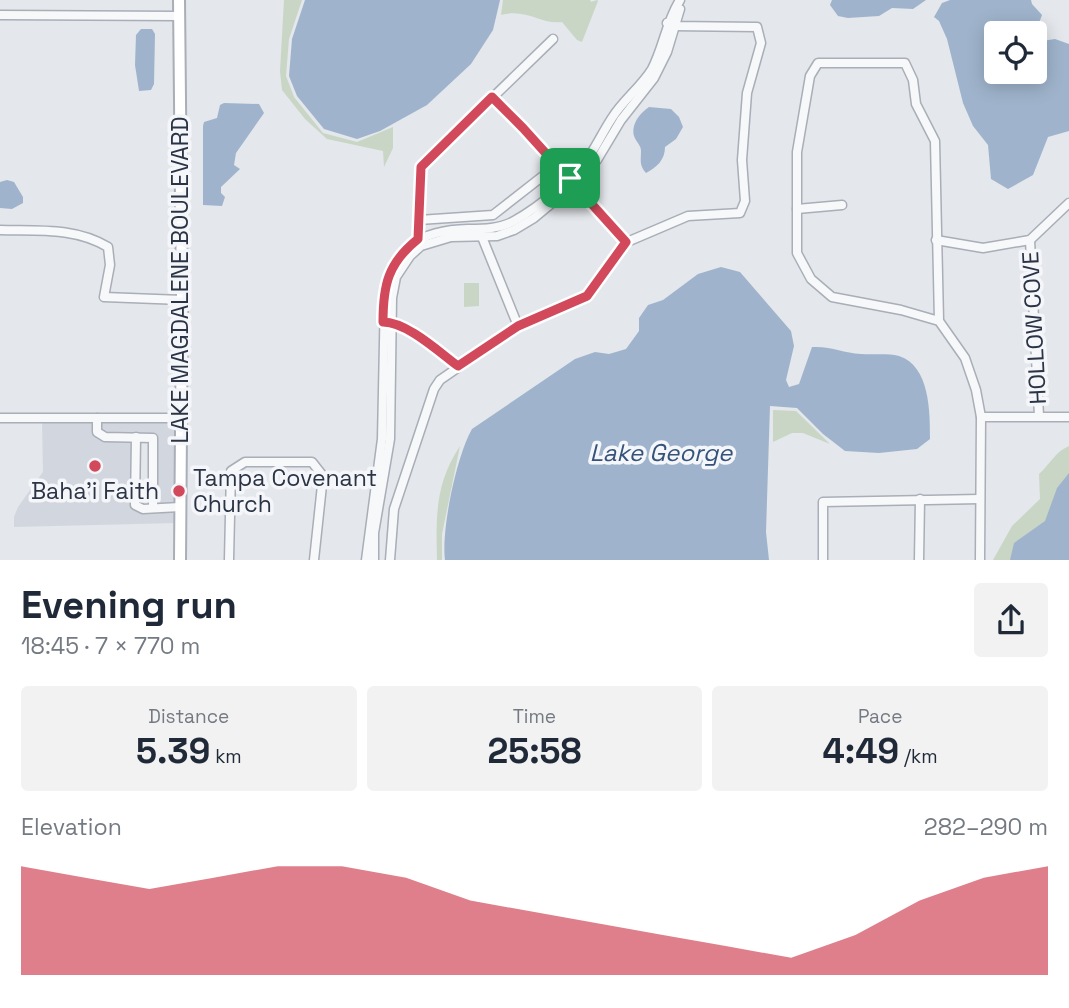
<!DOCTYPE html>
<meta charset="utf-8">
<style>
body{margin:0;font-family:"Space Grotesk",sans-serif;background:#f2f2f3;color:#1f2937;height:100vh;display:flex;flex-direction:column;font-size:26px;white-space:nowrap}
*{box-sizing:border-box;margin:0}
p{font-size:23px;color:#747a83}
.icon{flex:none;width:38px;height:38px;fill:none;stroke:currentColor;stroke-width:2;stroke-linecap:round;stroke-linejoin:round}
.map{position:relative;height:560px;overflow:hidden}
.details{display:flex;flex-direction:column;background:#fff;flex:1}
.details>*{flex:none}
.tools{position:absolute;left:984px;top:21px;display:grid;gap:14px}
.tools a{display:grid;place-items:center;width:63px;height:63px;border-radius:7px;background:#fff;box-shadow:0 4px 18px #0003;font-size:35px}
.pin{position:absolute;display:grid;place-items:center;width:60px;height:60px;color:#fff;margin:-30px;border-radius:14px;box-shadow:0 4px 10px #0006}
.round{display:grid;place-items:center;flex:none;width:74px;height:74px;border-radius:7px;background:#f2f2f3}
.head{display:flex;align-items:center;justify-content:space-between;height:119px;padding:0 21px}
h1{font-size:38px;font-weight:700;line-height:52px}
.stats{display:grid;grid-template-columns:repeat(3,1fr);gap:10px;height:119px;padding:7px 21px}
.stats div{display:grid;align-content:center;border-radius:7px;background:#f2f2f3;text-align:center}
.stats b{font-size:35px;font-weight:700}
.stats small{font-size:19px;font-weight:400}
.stats p{font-size:19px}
.chart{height:196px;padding:14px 21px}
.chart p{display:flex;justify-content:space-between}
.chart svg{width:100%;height:126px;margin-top:7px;fill:#d1495b;opacity:.7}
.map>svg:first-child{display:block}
.built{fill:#d2d6de}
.green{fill:#c9d6c5}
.water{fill:#9fb4cc;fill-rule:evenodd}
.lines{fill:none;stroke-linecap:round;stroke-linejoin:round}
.street-casing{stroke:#a9aeb7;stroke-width:11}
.secondary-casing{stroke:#a9aeb7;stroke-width:14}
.street{stroke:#f7f8fa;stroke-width:8}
.secondary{stroke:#fff;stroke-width:10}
.route-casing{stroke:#fff;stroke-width:14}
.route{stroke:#d1495b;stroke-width:9}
.poi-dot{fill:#d1495b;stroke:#f4f6f9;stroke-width:2.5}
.labels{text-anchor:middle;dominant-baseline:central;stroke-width:7;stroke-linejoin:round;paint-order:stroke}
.street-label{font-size:23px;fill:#2b3445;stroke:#f4f6f9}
.poi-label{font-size:23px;fill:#2b3445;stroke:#f4f6f9;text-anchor:start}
.water-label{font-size:24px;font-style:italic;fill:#34527a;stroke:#f4f6f9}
</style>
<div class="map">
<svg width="1069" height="560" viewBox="0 0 1069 560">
<rect width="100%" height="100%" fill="#e4e7ec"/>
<g class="built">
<path d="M 42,422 L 93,422 L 95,435 L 99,439 L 132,441 L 132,507 L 136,511 L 143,513 L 177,511 L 177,523 L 14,527 L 14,517 L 18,507 L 43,472 Z"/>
<path d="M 100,422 L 177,422 L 177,503 L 157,503 L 156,434 L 105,433 L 101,430 Z"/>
</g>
<g class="green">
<path d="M 284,0 L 302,0 L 289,39 L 286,76 L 294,97 L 323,133 L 357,142 L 393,127 L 393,148 L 384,167 L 383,151 L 327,139 L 305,119 L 282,90 L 280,71 Z"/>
<path d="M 503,0 L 590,0 L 591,2 L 597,0 L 598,1 L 582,42 L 577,40 L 562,22 C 541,25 527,8 501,15 Z"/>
<path d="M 464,283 L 479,283 L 479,306 L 464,307 Z"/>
<path d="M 773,410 L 796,411 L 830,444 L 803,433 L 792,433 L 773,442 Z"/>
<path d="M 460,446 L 442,534 L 442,560 L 437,560 C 436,516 435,484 460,446 Z"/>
<path d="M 1069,446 L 1069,560 L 993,560 L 1012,526 L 1040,499 L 1039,474 C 1051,463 1055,452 1069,446 Z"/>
</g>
<g class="water">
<path d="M 305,0 L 500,0 L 493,30 L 471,64 L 427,105 L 380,131 L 357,139 L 324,129 L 297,96 L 289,76 L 292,39 Z"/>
<path d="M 832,0 L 926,0 L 913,9 L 892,8 L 879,16 L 848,18 L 838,16 L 830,5 Z"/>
<path d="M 950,0 L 1031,0 L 1032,4 L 1042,15 L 1036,31 L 1042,41 L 1055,39 L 1069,44 L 1069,131 L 1048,137 L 1033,175 L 1008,189 L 991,179 L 988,145 L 973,126 L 963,103 L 947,39 L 939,21 L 934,17 L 942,3 ZM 996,33 L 1034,33 L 1034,72 L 996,72 Z"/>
<path d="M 141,29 L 152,29 L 155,34 L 154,84 L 151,90 L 139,91 L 135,65 L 136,35 Z"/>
<path d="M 224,103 L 259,104 L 264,113 L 236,153 L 234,165 L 240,169 L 221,187 L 221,193 L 225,197 L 222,206 L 203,205 L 203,126 L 204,122 L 217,118 L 220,105 Z"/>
<path d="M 649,107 L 671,109 L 679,117 L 683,127 L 676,139 L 665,147 C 665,160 657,167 646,173 C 639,165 641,160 641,151 C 641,145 636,142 634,136 C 631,124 640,113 649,107 Z"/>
<path d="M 7,180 L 14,182 L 23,197 L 23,203 L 12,209 L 0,208 L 0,182 Z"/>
<path d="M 721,267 L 740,272 L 791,331 L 794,346 L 786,380 L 789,387 L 799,384 L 812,347 C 832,346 843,353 861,354 C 873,355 888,353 899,356 C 930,366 930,412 930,439 L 917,449 L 879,453 L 845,451 L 823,434 L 797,408 L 770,406 L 766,532 L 769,560 L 445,560 C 441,529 457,455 472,429 L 575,359 L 595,352 L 609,354 L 626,349 L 639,331 L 639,318 L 648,305 L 663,300 L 698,274 Z"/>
<path d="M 1069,473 L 1069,560 L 1010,560 L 1014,543 L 1045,521 L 1057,488 Z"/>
</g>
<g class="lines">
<defs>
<g id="street">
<path d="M 0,15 L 179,16"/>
<path d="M 492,97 L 524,128 L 627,242"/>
<path d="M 797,209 L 842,205"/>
<path d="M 419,220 L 493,215 L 557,165"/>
<path d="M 0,230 C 37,231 75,227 108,247 L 110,265 L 104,297 L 182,300"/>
<path d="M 480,232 L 518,326"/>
<path d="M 936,240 L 983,248 L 1030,240 L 1069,203"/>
<path d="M 1030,240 L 1039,416"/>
<path d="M 420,243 L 418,239 L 421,167 L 553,39"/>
<path d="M 939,321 L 901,310 L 832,297 L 811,279 L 797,253 L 797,152 L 810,76 L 818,63 L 905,63 L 913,80 L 916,104 L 935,141 L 939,321 L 965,358 L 976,390 L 981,417 L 980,560"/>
<path d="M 387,322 L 404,327 L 459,366"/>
<path d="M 981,417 L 1069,417"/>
<path d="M 0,418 L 181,418"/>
<path d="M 97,418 L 97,432 L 105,437 L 153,438 L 153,507"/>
<path d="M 136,437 L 135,505 L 143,509 L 180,507"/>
<path d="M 229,560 L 231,471 L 245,462 L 312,462 L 323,476 L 314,560"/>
<path d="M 366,560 L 382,439 L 385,294 C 394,247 421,230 468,229 C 483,229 500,229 514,221 C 539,207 574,179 590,155 C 598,143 604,130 612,118 C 623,100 641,87 652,69 C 664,46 666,22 680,0"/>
<path d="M 374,560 L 374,533 L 390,439 L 392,298 L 396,277 L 410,256 L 421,246 L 451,237 L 497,236 L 514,230 L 534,218 L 575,184 L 597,160 L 621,120 L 654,78 L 667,52 L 680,9"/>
<path d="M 390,560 L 394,509 L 434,389 L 440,380 L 518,326 L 587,297 L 627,242 L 688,216 L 740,213 L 745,201 L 742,160 L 747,93 L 761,43 L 757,27 L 673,26 L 667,23"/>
<path d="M 823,560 L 823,502 L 980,499"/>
<path d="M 919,560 L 920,499"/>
</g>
<path id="secondary" d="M 179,0 L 182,300 L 180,560"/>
</defs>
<use href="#street" class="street-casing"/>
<use href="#secondary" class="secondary-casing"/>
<use href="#street" class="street"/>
<use href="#secondary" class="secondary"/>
</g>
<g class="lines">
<defs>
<path id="route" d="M 492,97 L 523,128 L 626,242 L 587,296 L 518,326 L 458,366 C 439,352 407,322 383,322 C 383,285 388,263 418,239 L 421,167 Z"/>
</defs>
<use href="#route" class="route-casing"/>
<use href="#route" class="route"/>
</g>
<g class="poi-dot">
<circle cx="95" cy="466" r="7"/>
<circle cx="179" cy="491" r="7"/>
</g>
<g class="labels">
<g class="street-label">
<text transform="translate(180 280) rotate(-90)">LAKE MAGDALENE BOULEVARD</text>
<text transform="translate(1034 328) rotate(-93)">HOLLOW COVE</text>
</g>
<g class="poi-label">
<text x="193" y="478">Tampa Covenant<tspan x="193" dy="26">Church</tspan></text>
<text x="95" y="491" text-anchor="middle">Baha'i Faith</text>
</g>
<g class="water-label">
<text x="661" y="452">Lake George</text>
</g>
</g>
</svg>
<div class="tools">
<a><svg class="icon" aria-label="locate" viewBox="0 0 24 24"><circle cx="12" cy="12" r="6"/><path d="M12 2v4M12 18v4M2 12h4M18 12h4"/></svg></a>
</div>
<div class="pin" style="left:570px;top:178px;background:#1e9e55"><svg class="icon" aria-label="arrive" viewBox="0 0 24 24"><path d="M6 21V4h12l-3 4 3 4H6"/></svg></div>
</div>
<section class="details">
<div class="head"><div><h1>Evening run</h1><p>18:45 · 7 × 770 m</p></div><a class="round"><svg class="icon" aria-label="share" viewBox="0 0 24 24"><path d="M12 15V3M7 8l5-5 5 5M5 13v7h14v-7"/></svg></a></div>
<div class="stats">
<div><p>Distance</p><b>5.39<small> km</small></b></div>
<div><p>Time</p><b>25:58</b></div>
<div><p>Pace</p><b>4:49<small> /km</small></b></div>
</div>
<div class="chart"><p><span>Elevation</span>282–290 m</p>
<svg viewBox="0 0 160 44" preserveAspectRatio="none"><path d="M0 44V6L10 10L20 14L30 10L40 6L50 6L60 10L70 18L80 22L90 26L100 30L110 34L120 38L130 30L140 18L150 10L160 6V44z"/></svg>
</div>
</section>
